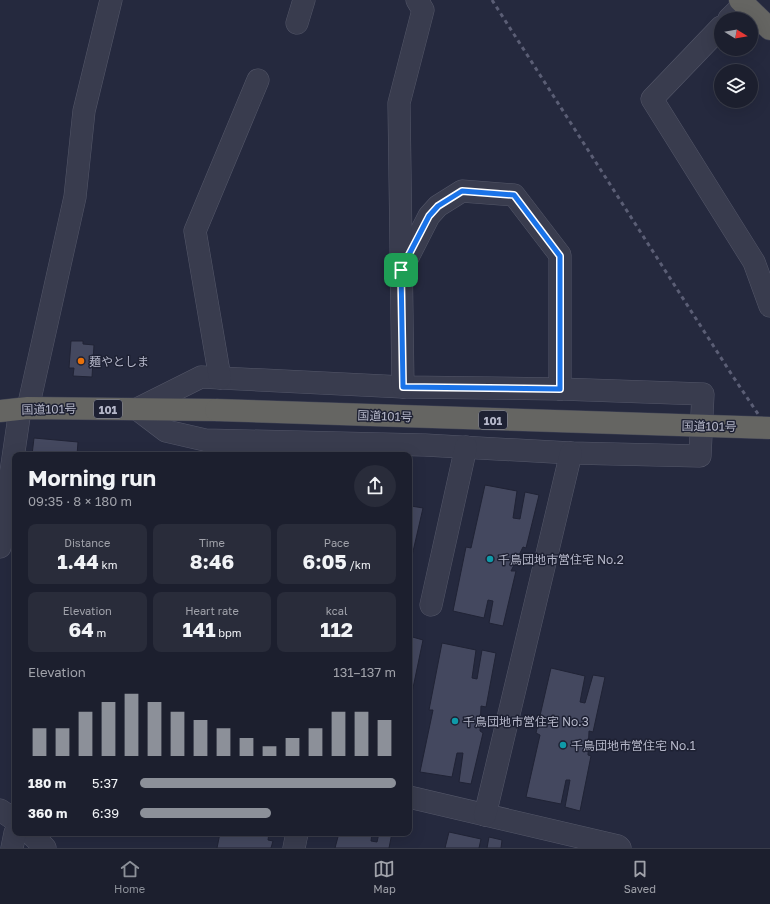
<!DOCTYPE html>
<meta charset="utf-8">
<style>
body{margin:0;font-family:"Golos Text","Noto Sans JP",sans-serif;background:#292c3a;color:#f1f3f6;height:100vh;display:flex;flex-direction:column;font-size:15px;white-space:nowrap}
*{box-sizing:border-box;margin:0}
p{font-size:13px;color:#a0a2aa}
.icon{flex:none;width:22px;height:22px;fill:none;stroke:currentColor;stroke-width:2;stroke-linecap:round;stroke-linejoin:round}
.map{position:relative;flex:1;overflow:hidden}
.sheet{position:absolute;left:12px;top:452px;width:400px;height:384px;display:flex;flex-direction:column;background:#1c1f2e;border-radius:8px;box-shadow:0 4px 16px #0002,0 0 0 1px #3a3d4a}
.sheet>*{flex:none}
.needle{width:26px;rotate:101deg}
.buttons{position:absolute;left:714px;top:12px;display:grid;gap:8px}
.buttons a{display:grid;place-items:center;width:44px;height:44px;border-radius:50%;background:#1c1f2e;box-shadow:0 4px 16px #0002,0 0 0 1px #3a3d4a;font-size:20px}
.pin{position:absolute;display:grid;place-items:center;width:34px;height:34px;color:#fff;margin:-17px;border-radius:8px;box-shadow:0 2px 6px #0006}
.round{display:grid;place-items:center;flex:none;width:42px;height:42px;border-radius:21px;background:#292c3a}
.summary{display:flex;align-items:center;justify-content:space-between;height:68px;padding:0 16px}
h1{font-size:22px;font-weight:700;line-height:30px}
.figures{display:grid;grid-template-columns:repeat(3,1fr);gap:6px;height:68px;padding:4px 16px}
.figures div{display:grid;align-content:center;border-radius:8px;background:#292c3a;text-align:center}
.figures b{font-size:20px;font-weight:700}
.figures small{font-size:11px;font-weight:400}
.figures p{font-size:11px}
.chart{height:112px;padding:8px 16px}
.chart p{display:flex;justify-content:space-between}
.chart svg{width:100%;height:72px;margin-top:4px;stroke:#8c9099;stroke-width:6}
ul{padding:0 16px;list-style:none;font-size:13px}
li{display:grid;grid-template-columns:64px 48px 1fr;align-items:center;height:30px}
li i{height:10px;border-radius:5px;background:#8c9099}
.tabs{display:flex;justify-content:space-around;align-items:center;height:56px;border-top:1px solid #3a3d4a;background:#1c1f2e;font-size:11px;color:#a0a2aa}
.tabs a{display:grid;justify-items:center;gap:2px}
.tabs .active{color:#8c9099}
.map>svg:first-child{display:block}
.building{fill:#44485f;stroke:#202335}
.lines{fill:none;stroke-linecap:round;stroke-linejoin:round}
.minor-casing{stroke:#545769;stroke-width:23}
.trunk-casing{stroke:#414456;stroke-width:23}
.minor{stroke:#393c4e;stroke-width:22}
.trunk{stroke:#656562;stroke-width:22}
.rail{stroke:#5b5e75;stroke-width:3;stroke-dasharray:4 4;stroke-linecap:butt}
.trunk-bridge-casing{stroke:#414456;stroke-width:23;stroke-linecap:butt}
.trunk-bridge{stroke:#656562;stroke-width:22}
.route-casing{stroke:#fff;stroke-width:8}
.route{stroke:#1a73e8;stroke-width:5}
.food-dot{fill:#e8710a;stroke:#1e2133;stroke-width:1.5}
.culture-dot{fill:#0f9aa8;stroke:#1e2133;stroke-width:1.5}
.labels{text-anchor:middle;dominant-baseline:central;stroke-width:3;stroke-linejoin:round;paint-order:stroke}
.shield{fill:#1e2133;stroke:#888a9c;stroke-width:1}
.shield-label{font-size:11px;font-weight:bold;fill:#b5b7c9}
.poi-label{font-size:12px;fill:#b5b7c9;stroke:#1e2133;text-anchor:start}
.street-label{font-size:12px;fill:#b5b7c9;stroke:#1e2133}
</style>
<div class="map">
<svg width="770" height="848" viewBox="0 0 770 848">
<rect width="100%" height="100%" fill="#25293e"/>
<g class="building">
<path d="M 71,341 L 83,341 L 83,344 L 94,345 L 92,377 L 73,376 L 74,368 L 69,368 Z"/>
<path d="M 34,438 L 78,442 L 77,455 L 32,455 Z"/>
<path d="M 485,485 L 517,491 L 513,518 L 520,519 L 525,492 L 539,495 L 526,548 L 523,547 L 511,571 L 516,571 L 503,626 L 489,623 L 493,601 L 488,600 L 484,618 L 453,611 L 466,547 L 471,548 Z"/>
<path d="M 411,506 L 423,508 L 409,569 L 409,518 Z"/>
<path d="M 409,636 L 423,640 L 409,707 Z"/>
<path d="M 442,643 L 476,650 L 472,678 L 477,679 L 482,650 L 496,653 L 486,707 L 481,706 L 480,731 L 483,733 L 471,784 L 459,782 L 463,753 L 457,753 L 452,777 L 420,772 L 433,710 L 429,710 Z"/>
<path d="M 551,668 L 585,676 L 580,702 L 585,703 L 593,675 L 605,677 L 593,732 L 589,731 L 588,755 L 591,756 L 580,811 L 565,807 L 570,780 L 566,780 L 561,804 L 526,797 L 540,735 L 536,733 Z"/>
<path d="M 449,832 L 481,839 L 479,848 L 445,848 Z"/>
<path d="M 220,833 L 269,833 L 268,840 L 273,841 L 271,848 L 217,848 Z"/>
<path d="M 339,833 L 372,833 L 371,841 L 377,842 L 379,833 L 392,833 L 389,848 L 335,848 Z"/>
<path d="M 489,837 L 502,840 L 501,848 L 487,848 Z"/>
</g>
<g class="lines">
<defs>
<g id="minor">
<path d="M 729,19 L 744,4"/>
<path d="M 297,23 L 304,0"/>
<path d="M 721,27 L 652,99 L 754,262 L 770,306"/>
<path d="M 403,267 L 429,216 L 438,206 L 462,191 L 514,195 L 560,255 L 560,389"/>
<path d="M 201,377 L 403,387 L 560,389 L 703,394 L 700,456 L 571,453 L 425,445 L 205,440 L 166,431 L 137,409 Z"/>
<path d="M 220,378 L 195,231 L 258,80"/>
<path d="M 403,387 L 399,103 L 423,10 L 417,0"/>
<path d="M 28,408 L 75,197 L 84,111 L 111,0"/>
<path d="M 0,547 L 20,410"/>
<path d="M 431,605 L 466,447"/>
<path d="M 409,797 L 618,846 L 620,848"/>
<path d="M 0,810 L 15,820"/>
<path d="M 485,815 L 571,453"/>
<path d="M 30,833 L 45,848"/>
<path d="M 12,848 L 15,833"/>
<path d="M 294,848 L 297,833"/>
</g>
<g id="trunk">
<path d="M 740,0 L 770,29"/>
<path d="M 0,411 L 28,408 L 216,410"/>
</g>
</defs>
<use href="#minor" class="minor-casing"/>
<use href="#trunk" class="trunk-casing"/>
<use href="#minor" class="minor"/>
<use href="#trunk" class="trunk"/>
<path class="rail" d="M 492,0 L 732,375 L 770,432"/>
<defs>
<path id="trunk-bridge" d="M 216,410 L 770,428"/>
</defs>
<use href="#trunk-bridge" class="trunk-bridge-casing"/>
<use href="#trunk-bridge" class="trunk-bridge"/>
</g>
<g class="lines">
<defs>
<path id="route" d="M 462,191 L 514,195 L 560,256 L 560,389 L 403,387 L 401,270 L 429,216 L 438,206 Z"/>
</defs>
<use href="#route" class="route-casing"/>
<use href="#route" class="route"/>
</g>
<circle class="food-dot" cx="81" cy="361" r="4"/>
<g class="culture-dot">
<circle cx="490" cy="559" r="4"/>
<circle cx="455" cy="721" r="4"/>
<circle cx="563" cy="745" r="4"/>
</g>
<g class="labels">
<g class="shield">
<rect x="94" y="400" width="28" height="18" rx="3"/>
<rect x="479" y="411" width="28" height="18" rx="3"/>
</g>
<g class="shield-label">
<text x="108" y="409">101</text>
<text x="493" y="420">101</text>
</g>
<g class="poi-label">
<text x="89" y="361">麺やとしま</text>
<text x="498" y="559">千鳥団地市営住宅 No.2</text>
<text x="463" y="721">千鳥団地市営住宅 No.3</text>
<text x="571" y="745">千鳥団地市営住宅 No.1</text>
</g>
<g class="street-label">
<text transform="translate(49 409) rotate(-1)">国道101号</text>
<text transform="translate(385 416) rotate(2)">国道101号</text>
<text transform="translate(709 426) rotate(1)">国道101号</text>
</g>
</g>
</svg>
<div class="buttons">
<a><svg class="needle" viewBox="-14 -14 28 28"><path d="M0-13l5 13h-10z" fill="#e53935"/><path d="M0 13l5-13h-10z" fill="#a0a2aa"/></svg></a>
<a><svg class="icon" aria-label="layers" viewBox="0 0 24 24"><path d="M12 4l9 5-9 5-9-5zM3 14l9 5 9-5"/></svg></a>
</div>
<div class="pin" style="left:401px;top:270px;background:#1e9e55"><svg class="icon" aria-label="arrive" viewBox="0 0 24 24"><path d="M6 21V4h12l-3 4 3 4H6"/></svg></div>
<section class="sheet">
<div class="summary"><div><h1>Morning run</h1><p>09:35 · 8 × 180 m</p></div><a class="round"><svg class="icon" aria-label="share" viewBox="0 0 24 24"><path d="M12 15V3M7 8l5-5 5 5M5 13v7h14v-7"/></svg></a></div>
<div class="figures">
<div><p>Distance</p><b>1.44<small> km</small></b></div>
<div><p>Time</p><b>8:46</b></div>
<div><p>Pace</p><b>6:05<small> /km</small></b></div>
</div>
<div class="figures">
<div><p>Elevation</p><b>64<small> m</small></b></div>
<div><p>Heart rate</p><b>141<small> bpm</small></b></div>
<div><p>kcal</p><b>112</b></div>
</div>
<div class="chart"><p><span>Elevation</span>131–137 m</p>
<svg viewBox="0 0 160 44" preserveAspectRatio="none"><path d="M5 44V27M15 44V27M25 44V17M35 44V11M45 44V6M55 44V11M65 44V17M75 44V22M85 44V27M95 44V33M105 44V38M115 44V33M125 44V27M135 44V17M145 44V17M155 44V22"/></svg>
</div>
<ul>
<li><b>180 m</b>5:37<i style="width:100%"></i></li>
<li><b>360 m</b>6:39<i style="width:51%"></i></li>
</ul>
</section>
</div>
<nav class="tabs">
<a class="active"><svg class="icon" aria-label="home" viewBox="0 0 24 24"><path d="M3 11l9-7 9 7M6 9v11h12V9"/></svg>Home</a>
<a><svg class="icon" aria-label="map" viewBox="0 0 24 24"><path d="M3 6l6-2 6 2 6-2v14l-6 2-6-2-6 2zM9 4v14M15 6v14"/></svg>Map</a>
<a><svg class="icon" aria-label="saved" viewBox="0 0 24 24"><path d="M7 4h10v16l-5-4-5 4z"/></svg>Saved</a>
</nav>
